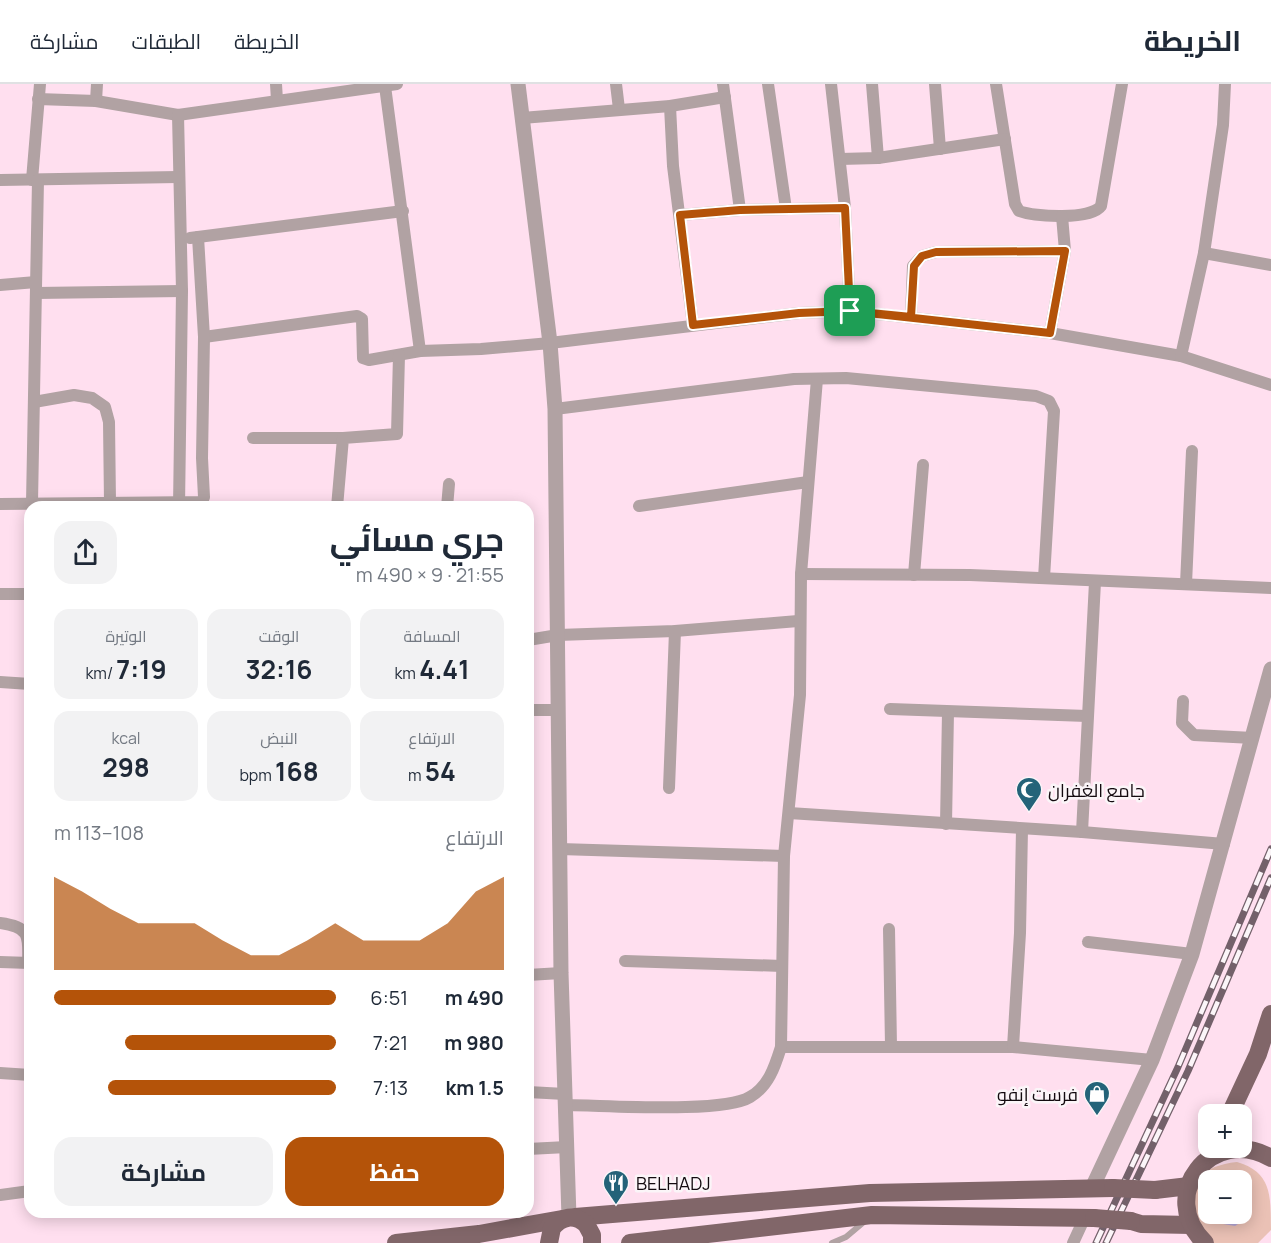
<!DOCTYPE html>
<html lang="ar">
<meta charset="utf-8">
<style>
body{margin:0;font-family:Manrope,Cairo,sans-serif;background:#f2f2f3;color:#1f2937;direction:rtl;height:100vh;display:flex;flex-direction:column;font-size:22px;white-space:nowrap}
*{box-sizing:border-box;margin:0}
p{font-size:20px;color:#747a83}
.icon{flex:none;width:33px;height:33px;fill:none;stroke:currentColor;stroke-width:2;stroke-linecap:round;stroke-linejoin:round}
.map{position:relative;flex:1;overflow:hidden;direction:ltr}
.side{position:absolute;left:24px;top:417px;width:510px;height:717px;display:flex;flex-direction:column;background:#fff;border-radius:18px;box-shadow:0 3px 15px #0003;direction:rtl}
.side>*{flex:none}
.buttons{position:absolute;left:1198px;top:1020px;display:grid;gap:12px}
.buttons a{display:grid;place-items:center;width:54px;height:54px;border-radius:12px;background:#fff;box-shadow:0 3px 15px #0003;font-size:30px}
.pin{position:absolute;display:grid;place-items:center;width:51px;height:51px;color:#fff;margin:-26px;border-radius:12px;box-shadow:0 3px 9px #0006}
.round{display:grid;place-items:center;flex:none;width:63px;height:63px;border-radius:18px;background:#f2f2f3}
.summary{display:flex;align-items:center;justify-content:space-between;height:102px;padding:0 30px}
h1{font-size:33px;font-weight:700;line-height:45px}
.metrics{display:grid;grid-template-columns:repeat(3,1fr);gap:9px;height:102px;padding:6px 30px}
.metrics div{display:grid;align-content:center;border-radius:15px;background:#f2f2f3;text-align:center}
.metrics b{font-size:26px;font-weight:700}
.metrics small{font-size:16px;font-weight:400}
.metrics p{font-size:16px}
.chart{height:168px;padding:12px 30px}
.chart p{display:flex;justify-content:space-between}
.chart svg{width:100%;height:108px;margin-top:6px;fill:#b45309;opacity:.7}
.primary-button{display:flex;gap:12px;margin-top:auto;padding:12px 30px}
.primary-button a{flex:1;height:69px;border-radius:18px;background:#b45309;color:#fff;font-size:24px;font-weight:700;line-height:69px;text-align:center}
.primary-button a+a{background:#f2f2f3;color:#1f2937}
ul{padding:0 30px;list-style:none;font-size:20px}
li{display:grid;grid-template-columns:96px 72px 1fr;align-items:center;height:45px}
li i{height:15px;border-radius:8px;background:#b45309}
header{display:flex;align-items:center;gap:36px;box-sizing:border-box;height:84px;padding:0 30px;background:#fff;border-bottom:2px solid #e0e1e3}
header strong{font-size:28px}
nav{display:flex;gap:33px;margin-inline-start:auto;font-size:21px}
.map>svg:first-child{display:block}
.green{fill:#eac1b5;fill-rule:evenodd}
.water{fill:#b6a8d7}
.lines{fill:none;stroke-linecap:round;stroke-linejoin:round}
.service{stroke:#b1a2a3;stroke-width:6}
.minor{stroke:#b1a2a3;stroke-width:12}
.tertiary{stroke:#b1a2a3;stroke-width:15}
.primary{stroke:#816669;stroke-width:18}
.rail-casing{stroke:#73616a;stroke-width:7}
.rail{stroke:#fbf5f8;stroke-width:4.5;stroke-dasharray:14;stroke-linecap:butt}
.primary-bridge{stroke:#816669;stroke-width:18}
.route-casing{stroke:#fff;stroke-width:12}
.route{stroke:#b45309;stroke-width:8}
.labels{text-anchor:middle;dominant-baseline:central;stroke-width:5;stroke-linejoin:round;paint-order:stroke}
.poi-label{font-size:18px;fill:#130a0f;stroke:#fbf5f8;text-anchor:start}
</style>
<header>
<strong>الخريطة</strong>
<nav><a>الخريطة</a><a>الطبقات</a><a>مشاركة</a></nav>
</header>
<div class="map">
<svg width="1271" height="1159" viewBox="0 0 1271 1159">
<rect width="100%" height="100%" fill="#ffdfef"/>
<path class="green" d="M 1237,1078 C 1271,1088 1271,1110 1271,1146 L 1258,1159 L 1209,1159 C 1199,1150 1198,1143 1196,1131 C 1189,1096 1202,1082 1237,1078 ZM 1209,1096 L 1242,1096 L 1242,1130 L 1209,1130 Z"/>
<path class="water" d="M 1242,1107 L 1252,1120 L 1250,1132 L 1235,1142 L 1223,1140 L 1215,1130 L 1242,1130 Z"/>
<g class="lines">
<path class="service" d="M 832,1159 L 846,1153 L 865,1137"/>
<g class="minor">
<path d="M 276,0 L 277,16"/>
<path d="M 616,0 L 619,25"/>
<path d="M 723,0 L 740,126"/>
<path d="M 768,0 L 786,125"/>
<path d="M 831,0 L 845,124 L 850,227"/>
<path d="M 872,0 L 878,74"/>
<path d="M 935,0 L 940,65"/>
<path d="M 996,0 L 1015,120 L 1019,127 C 1035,133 1091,136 1101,122 L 1122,0"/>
<path d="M 385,2 L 420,267"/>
<path d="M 38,15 L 96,17 L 178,31 L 397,0"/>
<path d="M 96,17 L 97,0"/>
<path d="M 670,22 L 673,82 L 693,241"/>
<path d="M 178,31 L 182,207 L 179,423"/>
<path d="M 522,34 L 670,22 L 725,13"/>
<path d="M 840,75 L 878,74 L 1005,55"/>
<path d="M 0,96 L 178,93"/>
<path d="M 32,96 L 40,0"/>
<path d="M 680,131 L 740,126 L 845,124"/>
<path d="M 190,154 L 403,127"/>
<path d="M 1204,169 L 1271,181"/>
<path d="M 0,201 L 36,198"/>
<path d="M 36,209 L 182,207"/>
<path d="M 911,233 L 913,182 L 922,172 L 936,168 L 1065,167"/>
<path d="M 1050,249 L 1065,167 L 1062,132"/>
<path d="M 204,253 L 357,232 L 362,235 L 363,274 L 369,276 L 420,267 L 481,265 L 550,259 L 799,229 L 850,227 L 1050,249 L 1181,272 L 1271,301"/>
<path d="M 1181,272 L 1204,169 L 1223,41 L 1225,0"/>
<path d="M 34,318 L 74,311 L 92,314 L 105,323 L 109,338 L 110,419"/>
<path d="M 555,325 L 794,295 L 846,294 L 1036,312 L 1049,317 L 1054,327 L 1044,494"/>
<path d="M 253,354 L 343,354"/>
<path d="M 32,419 L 38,96"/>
<path d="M 0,420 L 202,418 L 204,413 L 202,374 L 204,253 L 198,153"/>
<path d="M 639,422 L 808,398"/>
<path d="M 337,423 L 343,354 L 397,350 L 399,271"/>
<path d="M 447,423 L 449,400"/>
<path d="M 801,490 L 970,491 L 1271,504"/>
<path d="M 914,491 L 923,381"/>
<path d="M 1186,500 L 1192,367"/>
<path d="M 0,510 L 30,510"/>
<path d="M 528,556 L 558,551 L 675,547 L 798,537"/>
<path d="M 0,598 L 30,600"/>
<path d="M 1183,617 L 1182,639 L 1194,651 L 1253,654"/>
<path d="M 890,625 L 1087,632"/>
<path d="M 528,626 L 559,626"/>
<path d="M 669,704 L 675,547"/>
<path d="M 789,729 L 1082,748 L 1224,760"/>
<path d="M 946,740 L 948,628"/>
<path d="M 1082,748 L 1095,498"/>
<path d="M 560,765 L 784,772"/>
<path d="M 0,839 C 30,843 29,852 28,879"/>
<path d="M 889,845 L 891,962"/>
<path d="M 1088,858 L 1192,870"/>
<path d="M 625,877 L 782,882"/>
<path d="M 0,878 L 30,879"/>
<path d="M 528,891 L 561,889"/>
<path d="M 781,963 L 1013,963 L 1152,976"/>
<path d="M 1013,963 L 1020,849 L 1022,745"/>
<path d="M 0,989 L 30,991"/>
<path d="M 528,1008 L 565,1010"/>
<path d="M 565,1021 C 604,1021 722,1030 750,1013 C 769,1002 775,982 781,963 L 784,772 L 800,611 L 801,490 L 817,295"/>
<path d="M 528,1065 L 567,1063"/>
<path d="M 0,1111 L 30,1107"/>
<path d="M 1073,1159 L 1085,1133"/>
</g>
<g class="tertiary">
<path d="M 518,0 L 550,259 L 555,325 L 561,889 L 569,1133"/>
<path d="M 1092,1104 L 1152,976 L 1192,870 L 1271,585"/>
</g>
<g class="primary">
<path d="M 1230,1030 L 1258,970 L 1271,930"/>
<path d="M 1155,1106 L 1189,1102"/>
<path d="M 575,1133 L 870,1109 L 1113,1104"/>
<path d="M 1131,1137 L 1141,1140 L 1191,1141"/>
<path d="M 396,1159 L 479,1150 L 562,1135"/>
<path d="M 549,1159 L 552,1144 C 562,1132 574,1130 586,1140 L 592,1151 L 592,1159"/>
<path d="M 630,1159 L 872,1131 L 1094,1134"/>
<path d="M 1205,1159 C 1156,1111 1212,1040 1271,1074"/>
</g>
<defs>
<g id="rail">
<path d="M 1096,1159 L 1178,983 L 1271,765"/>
<path d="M 1106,1159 L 1188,987 L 1271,794"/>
</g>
</defs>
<use href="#rail" class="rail-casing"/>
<use href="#rail" class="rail"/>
<g class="primary-bridge">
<path d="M 1113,1104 L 1155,1106"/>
<path d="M 1094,1134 L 1131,1137"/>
</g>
</g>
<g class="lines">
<defs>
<path id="route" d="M 850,227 L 799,229 L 693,241 L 680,131 L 740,126 L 845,124 L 850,227 L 1050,249 L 1065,167 L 936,168 L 922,172 L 914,182 L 911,233 L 850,227"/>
</defs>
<use href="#route" class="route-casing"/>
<use href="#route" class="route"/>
</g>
<defs>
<symbol id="mosque-pin" viewBox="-11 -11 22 30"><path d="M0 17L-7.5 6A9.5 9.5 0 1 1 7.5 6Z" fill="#246379" stroke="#fbf5f8"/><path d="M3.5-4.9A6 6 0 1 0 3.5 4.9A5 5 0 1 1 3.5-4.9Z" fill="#fff"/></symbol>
<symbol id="shop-pin" viewBox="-11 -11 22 30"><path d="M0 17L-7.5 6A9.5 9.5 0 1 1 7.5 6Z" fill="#246379" stroke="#fbf5f8"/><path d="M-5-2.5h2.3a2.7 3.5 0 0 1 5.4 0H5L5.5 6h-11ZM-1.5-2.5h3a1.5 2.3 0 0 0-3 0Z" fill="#fff"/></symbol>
<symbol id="restaurant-pin" viewBox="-11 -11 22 30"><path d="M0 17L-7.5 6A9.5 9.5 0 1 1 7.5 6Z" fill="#246379" stroke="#fbf5f8"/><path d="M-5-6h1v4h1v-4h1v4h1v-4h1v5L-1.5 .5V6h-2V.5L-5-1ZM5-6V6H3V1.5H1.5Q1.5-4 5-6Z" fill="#fff"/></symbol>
</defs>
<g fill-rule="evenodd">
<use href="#mosque-pin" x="1014" y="691" width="30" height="40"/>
<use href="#shop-pin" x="1082" y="995" width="30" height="40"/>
<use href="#restaurant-pin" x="601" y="1084" width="30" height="40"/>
</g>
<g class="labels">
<g class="poi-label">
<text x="1048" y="706">جامع الغفران</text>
<text x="1078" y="1010" text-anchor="end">فرست إنفو</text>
<text x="636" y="1099">BELHADJ</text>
</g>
</g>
</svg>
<div class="buttons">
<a>+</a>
<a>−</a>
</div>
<div class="pin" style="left:850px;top:227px;background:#1e9e55"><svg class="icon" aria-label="arrive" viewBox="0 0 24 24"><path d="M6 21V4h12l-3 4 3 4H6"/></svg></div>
<section class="side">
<div class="summary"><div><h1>جري مسائي</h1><p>21:55 · 9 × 490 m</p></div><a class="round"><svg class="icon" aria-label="share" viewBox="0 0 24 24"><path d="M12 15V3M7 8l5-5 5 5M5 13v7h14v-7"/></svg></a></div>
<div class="metrics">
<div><p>المسافة</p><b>4.41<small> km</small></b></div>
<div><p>الوقت</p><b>32:16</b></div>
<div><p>الوتيرة</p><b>7:19<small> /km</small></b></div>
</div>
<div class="metrics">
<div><p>الارتفاع</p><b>54<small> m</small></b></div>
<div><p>النبض</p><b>168<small> bpm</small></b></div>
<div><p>kcal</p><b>298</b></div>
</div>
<div class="chart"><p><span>الارتفاع</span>108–113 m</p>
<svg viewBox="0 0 160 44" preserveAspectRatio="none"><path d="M0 44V6L10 12L20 19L30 25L40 25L50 25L60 32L70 38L80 38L90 32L100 25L110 32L120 32L130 32L140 25L150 12L160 6V44z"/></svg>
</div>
<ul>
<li><b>490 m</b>6:51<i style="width:100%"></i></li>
<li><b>980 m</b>7:21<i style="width:75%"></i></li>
<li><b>1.5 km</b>7:13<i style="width:81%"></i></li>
</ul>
<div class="primary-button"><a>حفظ</a><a>مشاركة</a></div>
</section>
</div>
